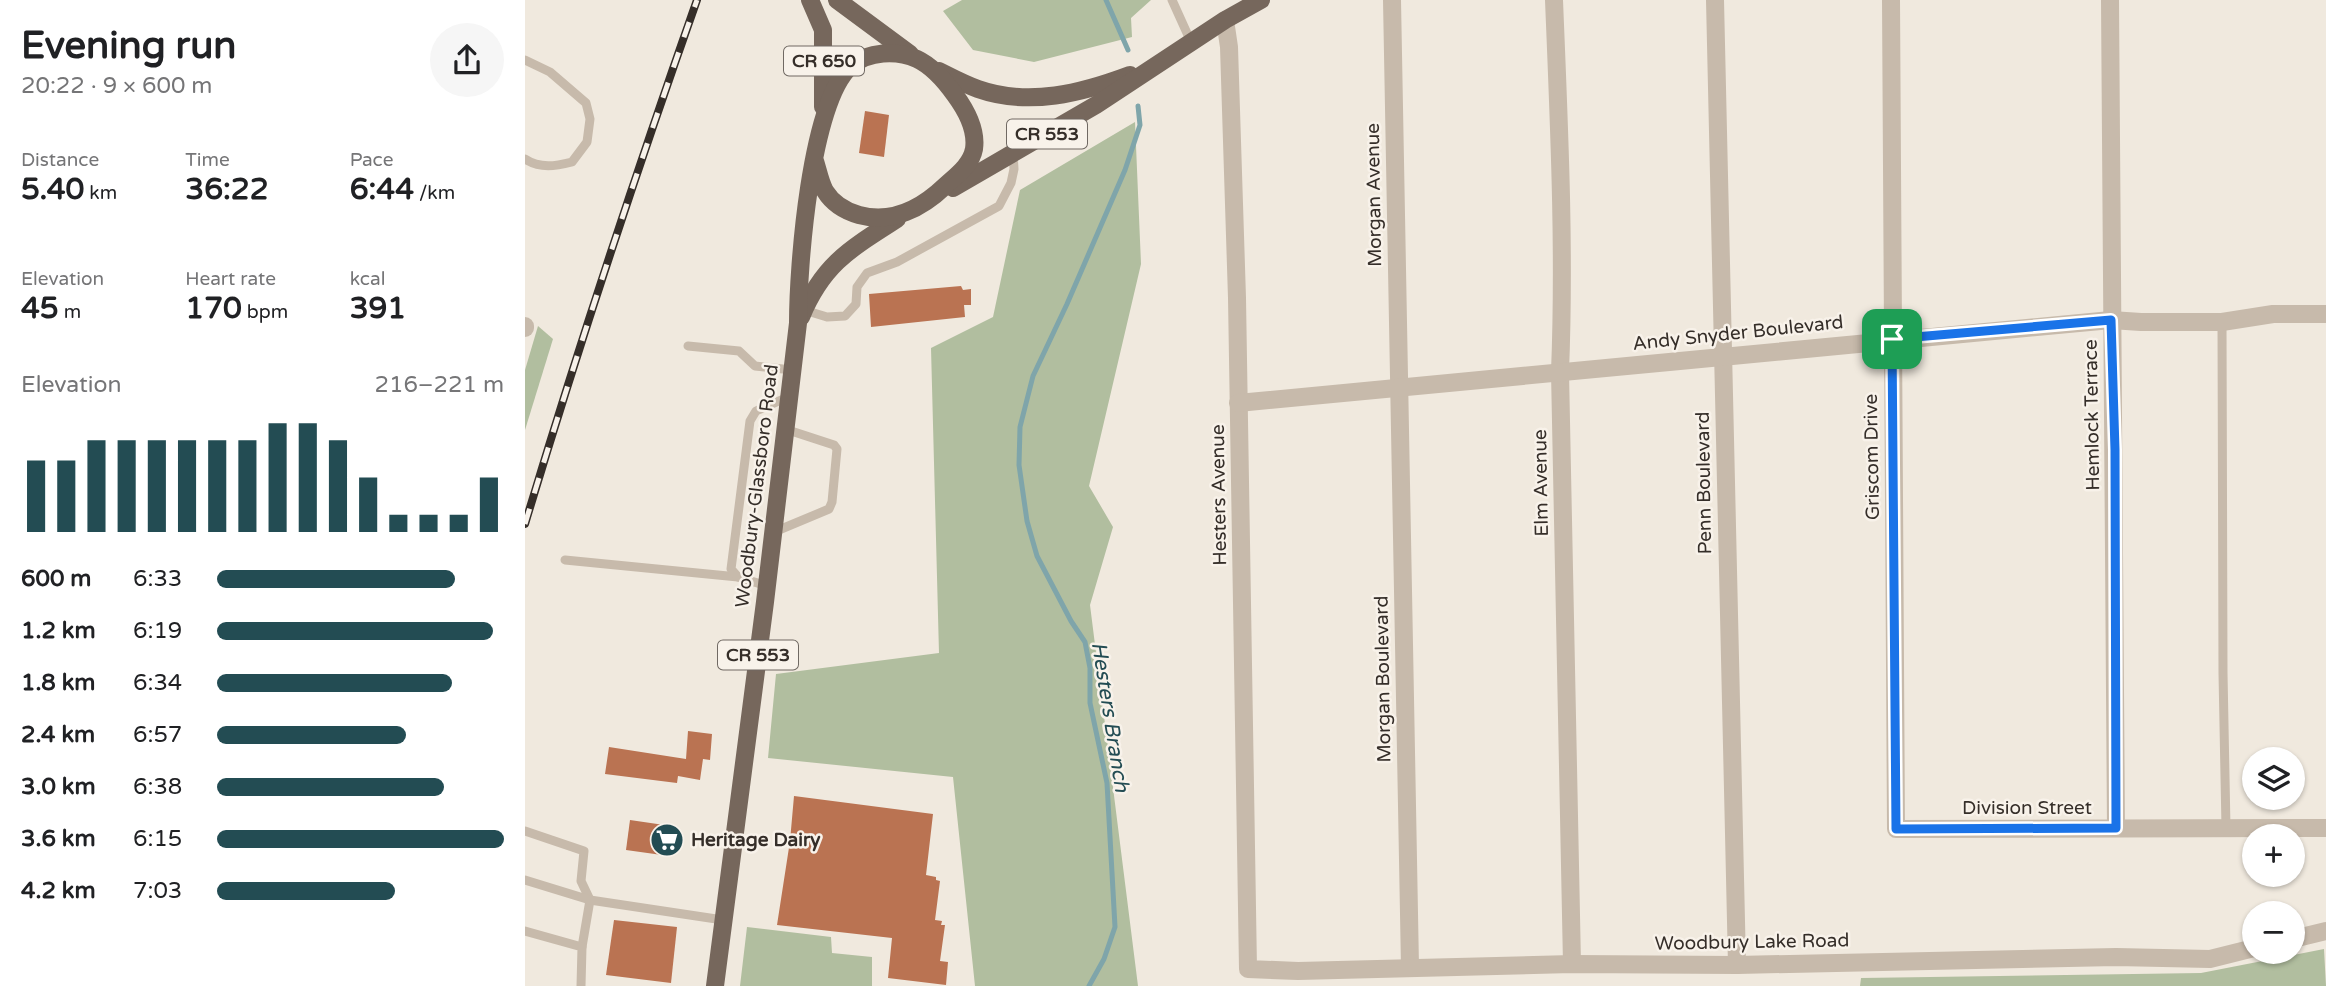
<!DOCTYPE html>
<meta charset="utf-8">
<style>
body{margin:0;font-family:"Varela Round",sans-serif;background:#f6f6f6;color:#202124;height:100vh;display:flex;flex-direction:column;font-size:26px;white-space:nowrap}
*{box-sizing:border-box;margin:0}
p{font-size:23px;color:#757577}
.icon{flex:none;width:38px;height:38px;fill:none;stroke:currentColor;stroke-width:2;stroke-linecap:round;stroke-linejoin:round}
.map{position:relative;flex:1;overflow:hidden}
.panel{display:flex;flex-direction:column;background:#fff;width:525px}
.panel>*{flex:none}
.buttons{position:absolute;left:1717px;top:747px;display:grid;gap:14px}
.buttons a{display:grid;place-items:center;width:63px;height:63px;border-radius:50%;background:#fff;box-shadow:0 2px 5px #0004;font-size:35px}
.pin{position:absolute;display:grid;place-items:center;width:60px;height:60px;color:#fff;margin:-30px;border-radius:14px;box-shadow:0 4px 10px #0006}
.round{display:grid;place-items:center;flex:none;width:74px;height:74px;border-radius:37px;background:#f6f6f6}
.head{display:flex;align-items:center;justify-content:space-between;height:119px;padding:0 21px}
h1{font-size:38px;font-weight:700;line-height:52px}
.figures{display:grid;grid-template-columns:repeat(3,1fr);gap:10px;height:119px;padding:7px 21px}
.figures div{display:grid;align-content:center}
.figures b{font-size:30px;font-weight:700}
.figures small{font-size:19px;font-weight:400}
.figures p{font-size:19px}
.chart{height:196px;padding:14px 21px}
.chart p{display:flex;justify-content:space-between}
.chart svg{width:100%;height:126px;margin-top:7px;stroke:#234c53;stroke-width:6}
ul{padding:0 21px;list-style:none;font-size:23px}
li{display:grid;grid-template-columns:112px 84px 1fr;align-items:center;height:52px}
li i{height:18px;border-radius:9px;background:#234c53}
main{display:flex;flex:1;min-height:0}
.map>svg:first-child{display:block}
.green{fill:#b1be9f}
.lines{fill:none;stroke-linecap:round;stroke-linejoin:round}
.stream{stroke:#7fa5aa;stroke-width:5}
.building{fill:#ba7352}
.service{stroke:#c7baab;stroke-width:9}
.minor{stroke:#c7baab;stroke-width:18}
.primary{stroke:#76675c;stroke-width:18}
.rail-casing{stroke:#352e29;stroke-width:8}
.rail{stroke:#f8f2ea;stroke-width:5;stroke-dasharray:16;stroke-linecap:butt}
.route-casing{stroke:#fff;stroke-width:14}
.route{stroke:#1a73e8;stroke-width:9}
.labels{text-anchor:middle;dominant-baseline:central;stroke-width:5;stroke-linejoin:round;paint-order:stroke}
.shield{fill:#f8f2ea;stroke:#706963;stroke-width:2}
.shield-label{font-size:18px;font-weight:bold;fill:#352e29}
.street-label{font-size:19px;fill:#352e29;stroke:#f8f2ea}
.poi-label{font-size:19px;font-weight:bold;fill:#352e29;stroke:#f8f2ea;text-anchor:start}
.water-label{font-size:21px;font-style:italic;fill:#234c53;stroke:#f8f2ea}
</style>
<main>
<section class="panel">
<div class="head"><div><h1>Evening run</h1><p>20:22 · 9 × 600 m</p></div><a class="round"><svg class="icon" aria-label="share" viewBox="0 0 24 24"><path d="M12 15V3M7 8l5-5 5 5M5 13v7h14v-7"/></svg></a></div>
<div class="figures">
<div><p>Distance</p><b>5.40<small> km</small></b></div>
<div><p>Time</p><b>36:22</b></div>
<div><p>Pace</p><b>6:44<small> /km</small></b></div>
</div>
<div class="figures">
<div><p>Elevation</p><b>45<small> m</small></b></div>
<div><p>Heart rate</p><b>170<small> bpm</small></b></div>
<div><p>kcal</p><b>391</b></div>
</div>
<div class="chart"><p><span>Elevation</span>216–221 m</p>
<svg viewBox="0 0 160 44" preserveAspectRatio="none"><path d="M5 44V19M15 44V19M25 44V12M35 44V12M45 44V12M55 44V12M65 44V12M75 44V12M85 44V6M95 44V6M105 44V12M115 44V25M125 44V38M135 44V38M145 44V38M155 44V25"/></svg>
</div>
<ul>
<li><b>600 m</b>6:33<i style="width:83%"></i></li>
<li><b>1.2 km</b>6:19<i style="width:96%"></i></li>
<li><b>1.8 km</b>6:34<i style="width:82%"></i></li>
<li><b>2.4 km</b>6:57<i style="width:66%"></i></li>
<li><b>3.0 km</b>6:38<i style="width:79%"></i></li>
<li><b>3.6 km</b>6:15<i style="width:100%"></i></li>
<li><b>4.2 km</b>7:03<i style="width:62%"></i></li>
</ul>
</section>
<div class="map">
<svg width="1801" height="986" viewBox="0 0 1801 986">
<rect width="100%" height="100%" fill="#f0e9de"/>
<g class="green">
<path d="M 437,0 L 626,0 L 606,18 L 607,37 L 509,62 L 448,50 L 418,11 Z"/>
<path d="M 610,122 L 616,264 L 564,486 L 588,527 L 565,605 L 613,986 L 450,986 L 428,777 L 243,758 L 251,674 L 414,653 L 406,348 L 468,317 L 495,190 Z"/>
<path d="M 13,326 L 28,339 L 0,430 L 0,370 Z"/>
<path d="M 222,927 L 306,937 L 307,953 L 347,957 L 347,986 L 215,986 Z"/>
<path d="M 1799,949 L 1801,986 L 1335,986 L 1336,978 L 1676,973 Z"/>
</g>
<g class="lines">
<g class="stream">
<path d="M 581,0 L 603,50"/>
<path d="M 564,986 L 579,959 L 590,927 L 582,783 L 565,703 L 565,668 L 560,642 L 546,621 L 512,556 L 502,521 L 494,465 L 495,427 L 508,376 L 542,304 L 600,170 L 615,125 L 613,106"/>
</g>
</g>
<g class="building">
<path d="M 340,111 L 364,115 L 359,157 L 334,153 Z"/>
<path d="M 436,286 L 438,290 L 446,289 L 446,305 L 439,305 L 440,317 L 346,327 L 344,294 Z"/>
<path d="M 163,731 L 187,734 L 185,760 L 178,759 L 175,780 L 153,776 L 152,783 L 80,774 L 84,747 L 161,759 Z"/>
<path d="M 269,796 L 408,814 L 401,875 L 411,877 L 411,880 L 415,881 L 410,920 L 417,921 L 416,925 L 420,925 L 415,961 L 423,962 L 421,985 L 363,978 L 367,938 L 252,925 L 265,841 Z"/>
<path d="M 105,820 L 146,826 L 144,856 L 101,850 Z"/>
<path d="M 89,920 L 152,927 L 146,983 L 81,975 Z"/>
</g>
<g class="lines">
<g class="service">
<path d="M 647,0 L 666,42"/>
<path d="M 0,60 L 25,72 L 61,103 L 65,119 L 62,142 L 47,162 C 31,166 15,169 0,159"/>
<path d="M 279,310 L 302,317 L 320,316 L 331,304 L 332,287 L 342,273 L 372,262 L 474,206 L 486,183 L 489,169 L 488,153"/>
<path d="M 1697,322 L 1698,673 L 1701,828"/>
<path d="M 163,346 L 214,351 L 230,366 L 267,370"/>
<path d="M 249,532 L 304,509 L 307,502 L 312,449 L 309,445 L 260,429"/>
<path d="M 40,560 L 213,577"/>
<path d="M 242,586 L 213,577 L 206,569 L 225,421 L 231,411 L 263,397"/>
<path d="M 0,831 L 59,851 L 56,881 L 65,900 L 57,947"/>
<path d="M 0,880 L 65,900 L 198,920"/>
<path d="M 0,931 L 57,947 L 56,986"/>
</g>
<g class="minor">
<path d="M 867,0 L 885,967"/>
<path d="M 1029,0 C 1034,124 1040,248 1035,372 L 1047,964"/>
<path d="M 1190,0 L 1212,965"/>
<path d="M 1366,0 L 1371,829 L 1801,828"/>
<path d="M 1585,0 L 1591,828"/>
<path d="M 700,20 L 704,47 L 712,298 L 723,969 L 773,971 L 1047,964 L 1212,965 L 1591,957 L 1685,959 L 1729,948"/>
<path d="M 0,326 L 0,328"/>
<path d="M 713,403 C 1004,378 1295,345 1586,320 L 1616,322 L 1697,322 L 1748,314 L 1801,314"/>
<path d="M 1768,939 L 1801,931"/>
</g>
<g class="primary">
<path d="M 285,0 L 298,30 L 298,107"/>
<path d="M 312,0 L 385,54"/>
<path d="M 414,71 C 426,77 439,84 453,89 C 504,107 557,93 605,75"/>
<path d="M 428,188 L 571,105 L 700,20 L 736,0"/>
<path d="M 276,317 C 298,264 325,249 372,219"/>
<path d="M 190,986 L 240,602 L 273,323 C 273,269 285,101 326,66 C 343,51 372,50 392,59 C 407,66 420,81 430,95 C 441,110 452,129 449,149 C 446,165 432,175 420,186 C 397,208 367,224 334,215 C 320,211 308,204 300,191 C 295,182 293,170 290,161"/>
</g>
<defs>
<path id="rail" d="M 0,524 C 53,348 111,173 172,0"/>
</defs>
<use href="#rail" class="rail-casing"/>
<use href="#rail" class="rail"/>
</g>
<g class="lines">
<defs>
<path id="route" d="M 1586,320 L 1590,450 L 1591,828 L 1371,829 L 1367,339 Z"/>
</defs>
<use href="#route" class="route-casing"/>
<use href="#route" class="route"/>
</g>
<defs>
<symbol id="supermarket-disc" viewBox="-11 -11 22 22"><circle r="9.5" fill="#234c53" stroke="#f8f2ea"/><path d="M-6-5.5h2.5l.6 2H6L4.5 2H-2.5L-4.4-4H-6ZM-1.5 3.2a1.3 1.3 0 1 0 .1 0ZM3 3.2a1.3 1.3 0 1 0 .1 0Z" fill="#fff"/></symbol>
</defs>
<g fill-rule="evenodd">
<use href="#supermarket-disc" x="123" y="821" width="38" height="38"/>
</g>
<g class="labels">
<g class="shield">
<rect x="259" y="46.5" width="80" height="29" rx="5"/>
<rect x="482" y="119.5" width="80" height="29" rx="5"/>
<rect x="193" y="640.5" width="80" height="29" rx="5"/>
</g>
<g class="shield-label">
<text x="299" y="61">CR 650</text>
<text x="522" y="134">CR 553</text>
<text x="233" y="655">CR 553</text>
</g>
<g class="street-label">
<text transform="translate(849 195) rotate(-91)">Morgan Avenue</text>
<text transform="translate(1213 333) rotate(-6)">Andy Snyder Boulevard</text>
<text transform="translate(1567 415) rotate(-91)">Hemlock Terrace</text>
<text transform="translate(1347 457) rotate(-91)">Griscom Drive</text>
<text transform="translate(1016 483) rotate(-91)">Elm Avenue</text>
<text transform="translate(1179 483) rotate(-91)">Penn Boulevard</text>
<text transform="translate(232 486) rotate(-83)">Woodbury-Glassboro Road</text>
<text transform="translate(694 495) rotate(-91)">Hesters Avenue</text>
<text transform="translate(858 679) rotate(-91)">Morgan Boulevard</text>
<text x="1502" y="808">Division Street</text>
<text transform="translate(1227 942) rotate(-1)">Woodbury Lake Road</text>
</g>
<g class="poi-label">
<text x="166" y="840">Heritage Dairy</text>
</g>
<g class="water-label">
<text transform="translate(585 717) rotate(81)">Hesters Branch</text>
</g>
</g>
</svg>
<div class="buttons">
<a><svg class="icon" aria-label="layers" viewBox="0 0 24 24"><path d="M12 4l9 5-9 5-9-5zM3 14l9 5 9-5"/></svg></a>
<a>+</a>
<a>−</a>
</div>
<div class="pin" style="left:1367px;top:339px;background:#1e9e55"><svg class="icon" aria-label="arrive" viewBox="0 0 24 24"><path d="M6 21V4h12l-3 4 3 4H6"/></svg></div>
</div>
</main>
